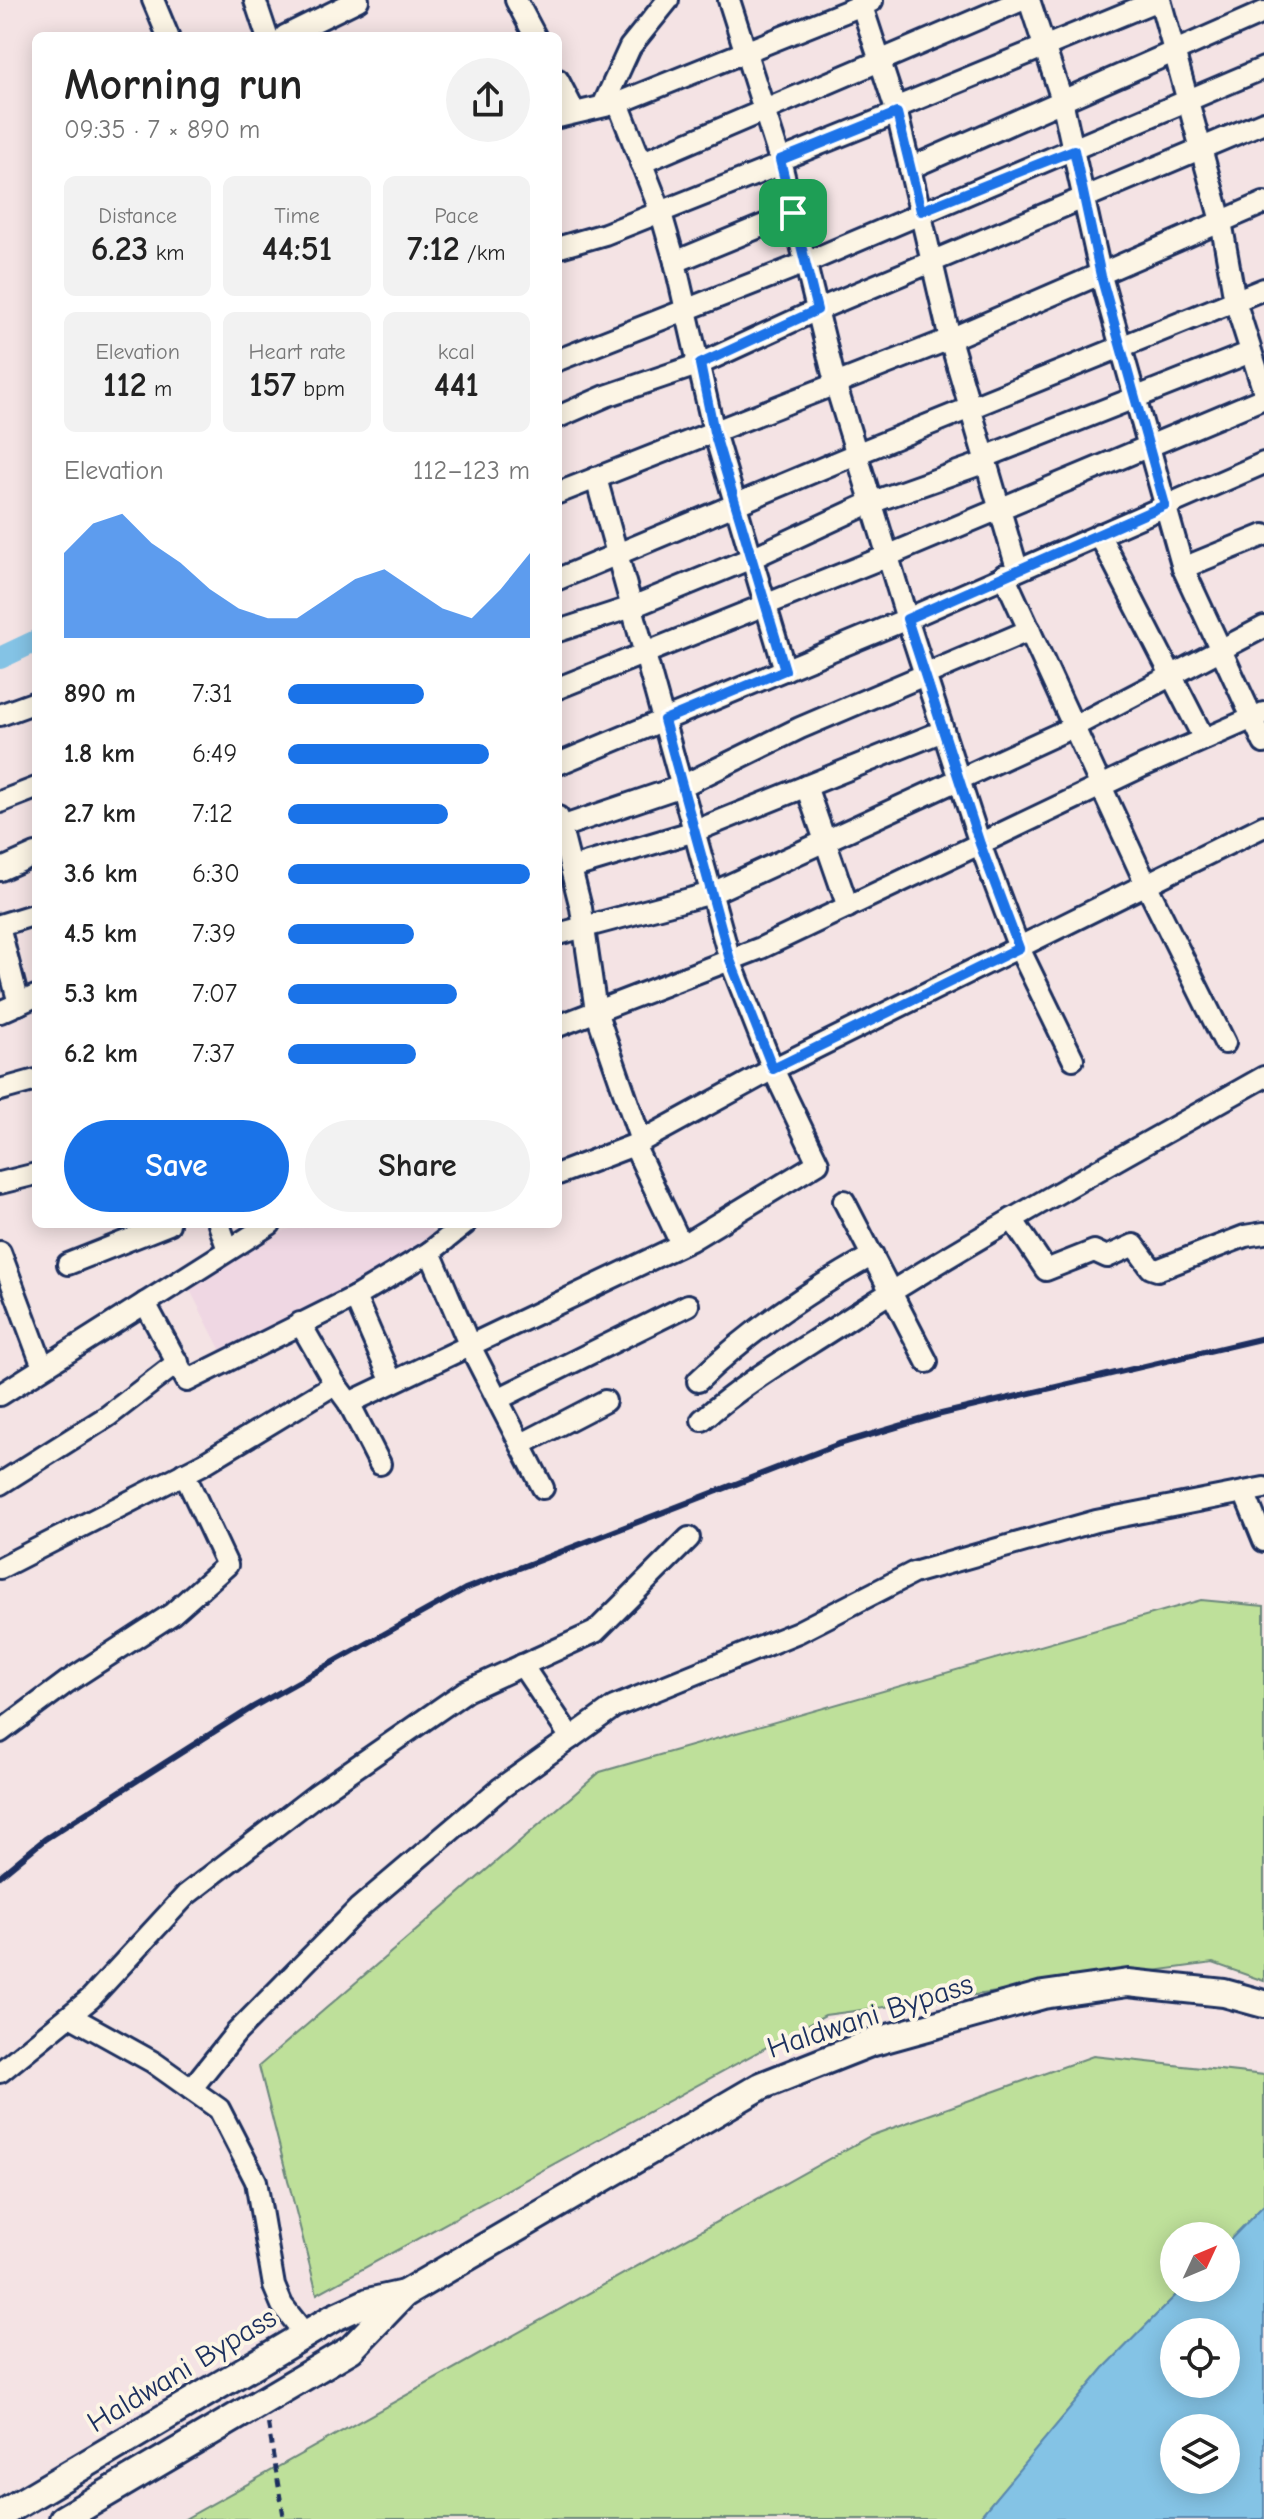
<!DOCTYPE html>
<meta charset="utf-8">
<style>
body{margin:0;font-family:"Comic Neue",sans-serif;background:#f2f2f2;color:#222;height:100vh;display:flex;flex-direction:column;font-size:30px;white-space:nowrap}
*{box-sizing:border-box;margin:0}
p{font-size:26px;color:#767676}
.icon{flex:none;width:44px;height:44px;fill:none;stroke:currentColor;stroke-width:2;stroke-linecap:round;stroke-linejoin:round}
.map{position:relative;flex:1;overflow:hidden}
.drawer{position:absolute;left:32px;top:32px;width:530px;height:1196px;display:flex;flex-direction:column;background:#fff;border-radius:12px;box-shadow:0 4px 20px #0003}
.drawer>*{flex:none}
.needle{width:52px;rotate:46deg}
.fabs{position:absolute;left:1160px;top:2222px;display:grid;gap:16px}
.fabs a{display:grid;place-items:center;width:80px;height:80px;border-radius:50%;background:#fff;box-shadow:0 4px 20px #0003;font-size:40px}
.pin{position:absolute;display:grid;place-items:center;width:68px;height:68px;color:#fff;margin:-34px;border-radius:16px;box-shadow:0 4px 12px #0006}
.round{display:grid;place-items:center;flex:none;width:84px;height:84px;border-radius:42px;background:#f2f2f2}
.head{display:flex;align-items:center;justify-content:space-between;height:136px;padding:0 32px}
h1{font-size:44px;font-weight:800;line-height:60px}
.stats{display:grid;grid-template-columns:repeat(3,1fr);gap:12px;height:136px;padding:8px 32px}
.stats div{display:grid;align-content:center;border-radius:12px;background:#f2f2f2;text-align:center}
.stats b{font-size:34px;font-weight:800}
.stats small{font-size:22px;font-weight:400}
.stats p{font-size:22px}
.chart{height:224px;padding:16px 32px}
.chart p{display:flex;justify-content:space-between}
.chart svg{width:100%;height:144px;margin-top:8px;fill:#1a73e8;opacity:.7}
.button{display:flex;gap:16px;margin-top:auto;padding:16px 32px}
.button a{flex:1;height:92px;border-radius:48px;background:#1a73e8;color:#fff;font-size:32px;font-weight:800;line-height:92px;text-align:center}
.button a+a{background:#f2f2f2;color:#222}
ul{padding:0 32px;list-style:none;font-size:26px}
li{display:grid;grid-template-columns:128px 96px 1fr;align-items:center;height:60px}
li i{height:20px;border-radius:10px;background:#1a73e8}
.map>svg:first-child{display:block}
.built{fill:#efd7e3}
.green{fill:#bee09a;stroke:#6c887c;stroke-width:2}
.water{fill:#84c3e5;stroke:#5a88af;stroke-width:2;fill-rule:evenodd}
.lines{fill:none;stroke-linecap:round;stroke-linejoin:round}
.canal{stroke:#84c3e5;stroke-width:22}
.minor-casing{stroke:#1b2f5e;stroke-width:26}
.major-casing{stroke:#1b2f5e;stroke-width:32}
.path{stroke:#1b2f5e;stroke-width:4;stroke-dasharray:8 6;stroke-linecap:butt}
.minor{stroke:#fcf5e5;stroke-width:20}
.major{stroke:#fcf5e5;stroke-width:26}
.rail{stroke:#1b2f5e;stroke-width:6}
.route-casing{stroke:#fff;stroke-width:16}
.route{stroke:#1a73e8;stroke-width:10}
.labels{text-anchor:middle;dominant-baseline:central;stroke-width:8;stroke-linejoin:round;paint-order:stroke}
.street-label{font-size:30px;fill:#1b2f5e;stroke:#fcf5e5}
</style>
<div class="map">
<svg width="1264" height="2519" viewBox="0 0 1264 2519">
<rect width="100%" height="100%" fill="#f4e3e4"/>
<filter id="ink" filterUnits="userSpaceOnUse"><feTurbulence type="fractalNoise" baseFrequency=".0125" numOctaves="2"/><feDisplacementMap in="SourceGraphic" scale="16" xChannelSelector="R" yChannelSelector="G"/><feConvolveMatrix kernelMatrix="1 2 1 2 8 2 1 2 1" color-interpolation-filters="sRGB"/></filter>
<g filter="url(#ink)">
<path class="built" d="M 324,1224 L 430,1224 L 434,1234 L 367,1277 L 224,1357 L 189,1288 L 285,1230 Z"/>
<g class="green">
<path d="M 1201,1600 L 1264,1606 L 1264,1981 L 1213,1963 L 825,2015 L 317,2294 L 259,2066 L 600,1772 Z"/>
<path d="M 1093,2056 L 1264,2075 L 1264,2205 L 1226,2244 L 1226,2236 L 1174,2236 L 1174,2288 L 1183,2288 L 1104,2368 L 978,2519 L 185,2519 L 870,2136 Z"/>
</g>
<path class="water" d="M 1264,2205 L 1264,2519 L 978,2519 L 1104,2368 L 1183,2288 L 1226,2288 L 1226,2244 ZM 1174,2332 L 1226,2332 L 1226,2384 L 1174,2384 ZM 1174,2428 L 1226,2428 L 1226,2480 L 1174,2480 Z"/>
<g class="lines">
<path class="canal" d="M 0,658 L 36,641"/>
<defs>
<g id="minor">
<path d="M 153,0 L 168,36"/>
<path d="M 255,0 L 267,36"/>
<path d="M 516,0 L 535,36"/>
<path d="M 729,0 L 780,160 L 836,386 L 907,619 L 980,844 L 1019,948 L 1073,1059"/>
<path d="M 860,0 L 897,113 L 950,339 L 1017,568"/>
<path d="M 1029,0 L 1062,100 L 1101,276 L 1183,568 L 1264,743"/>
<path d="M 1160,0 L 1221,221 L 1235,301 L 1264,392"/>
<path d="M 285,36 L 358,0"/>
<path d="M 558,80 L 574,111"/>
<path d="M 618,103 L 660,210 L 675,262 L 714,432 L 785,670"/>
<path d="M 603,106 L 630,47 L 668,0"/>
<path d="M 895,108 L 1158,0"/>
<path d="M 558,117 L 618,103 L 872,1"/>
<path d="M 780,160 L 897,113"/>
<path d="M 641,163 L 1022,0"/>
<path d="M 910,168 L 1264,12"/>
<path d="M 560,247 L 605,234 L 781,164"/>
<path d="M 675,262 L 793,213"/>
<path d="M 558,360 L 805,263 L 1264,68"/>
<path d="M 558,417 L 606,396 L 700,364 L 817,310 L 1264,122"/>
<path d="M 985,457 L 1251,352"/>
<path d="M 558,493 L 950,339 L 1264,203"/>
<path d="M 1099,534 L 1204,739"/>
<path d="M 1183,568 L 1264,535"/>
<path d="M 1004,575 L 1146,884 L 1225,1043"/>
<path d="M 558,579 L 856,454 L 1264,289"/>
<path d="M 558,631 L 632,607 L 754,557 L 870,503 L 986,462"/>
<path d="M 558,688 L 887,556 L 1264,398"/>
<path d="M 0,715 L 36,702"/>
<path d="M 558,764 L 907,619 L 1264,463"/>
<path d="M 806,786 L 848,907"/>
<path d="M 0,802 L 36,788"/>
<path d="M 558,817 L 581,908 L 596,1011 L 641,1141"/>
<path d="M 558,828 L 682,786 L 800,728 L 1030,630"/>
<path d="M 571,868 L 695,831 L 943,731"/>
<path d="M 0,870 L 36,854"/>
<path d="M 0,925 L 36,914"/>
<path d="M 0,930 L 19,1004"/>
<path d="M 558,934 L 712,893 L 1075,726 L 1264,627"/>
<path d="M 0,1012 L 36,996"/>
<path d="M 558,1026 L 761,948 L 1143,766 L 1264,713"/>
<path d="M 0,1090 L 36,1080"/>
<path d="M 634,1145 L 681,1244"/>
<path d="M 558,1174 L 634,1145 L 773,1069 L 1264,826"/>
<path d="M 0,1183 L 36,1174"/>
<path d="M 844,1201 L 927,1362"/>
<path d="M 1012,1219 L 1046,1270 L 1094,1251 L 1107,1257 L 1134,1245 L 1151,1268 L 1157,1270 L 1245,1236 L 1264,1233"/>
<path d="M 219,1224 L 228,1250"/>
<path d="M 465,1224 L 430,1252 L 469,1344 L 543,1488"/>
<path d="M 0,1252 L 43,1367"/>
<path d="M 68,1264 L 169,1224"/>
<path d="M 145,1303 L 187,1381 L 355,1297"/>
<path d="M 300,1323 L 335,1384"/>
<path d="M 391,1380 L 355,1297 L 430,1252"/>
<path d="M 698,1381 C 750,1330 810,1290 873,1255"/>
<path d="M 0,1395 L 270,1224"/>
<path d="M 498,1399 L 688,1305"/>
<path d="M 349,1403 L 380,1464"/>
<path d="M 702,1420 C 746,1381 798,1352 847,1320 C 983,1232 1124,1156 1264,1077"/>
<path d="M 522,1444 L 605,1401"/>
<path d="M 0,1484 L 108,1416 L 178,1362"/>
<path d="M 1244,1492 L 1264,1541"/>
<path d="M 0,1568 L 203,1464 L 335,1384 L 349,1403 L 691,1240 L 818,1163 L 773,1069 L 730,960 L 596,478"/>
<path d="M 522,1665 L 571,1738"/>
<path d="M 0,1732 L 67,1682 L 172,1614 L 227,1565 L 184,1473"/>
<path d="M 70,2016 L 153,2062 L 219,2109 L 256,2181 L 274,2286 L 282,2305 L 305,2334"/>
<path d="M 0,2072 L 90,1999 L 186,1895 L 316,1795 L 466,1691 L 595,1632 L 689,1538"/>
<path d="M 191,2089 L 236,2033 L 358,1909 L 501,1788 L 614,1707 L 798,1632 L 913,1573 L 1096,1521 L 1264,1488"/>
</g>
<g id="major">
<path d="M 0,2515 L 333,2318 L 368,2302 L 404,2294 L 761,2086 L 870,2043 L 1043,1995 L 1128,1983 L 1224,1993 L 1264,2004"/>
<path d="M 63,2519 L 351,2349 L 404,2294"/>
</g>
</defs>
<use href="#minor" class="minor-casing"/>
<use href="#major" class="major-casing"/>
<path class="path" d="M 268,2424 L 284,2519"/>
<use href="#minor" class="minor"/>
<use href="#major" class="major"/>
<path class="rail" d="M 0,1876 L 45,1839 L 253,1707 L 465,1589 L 839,1444 L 937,1415 L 1264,1338"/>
</g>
</g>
<g class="lines" filter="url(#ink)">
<defs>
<path id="route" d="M 897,113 L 921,211 L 1074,150 L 1101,276 L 1165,505 L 907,619 L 980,844 L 1019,948 L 773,1069 L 730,960 L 664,720 L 785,670 L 714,432 L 700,364 L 817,310 L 780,160 Z"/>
</defs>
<use href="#route" class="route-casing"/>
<use href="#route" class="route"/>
</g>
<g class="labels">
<g class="street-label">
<text transform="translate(870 2016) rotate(-18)">Haldwani Bypass</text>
<text transform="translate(182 2370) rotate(-31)">Haldwani Bypass</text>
</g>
</g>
</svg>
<div class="fabs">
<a><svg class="needle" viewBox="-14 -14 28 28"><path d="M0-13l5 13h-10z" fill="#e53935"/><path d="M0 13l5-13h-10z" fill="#767676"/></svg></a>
<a><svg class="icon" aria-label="locate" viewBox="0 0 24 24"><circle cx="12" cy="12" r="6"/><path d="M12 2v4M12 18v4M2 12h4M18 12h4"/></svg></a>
<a><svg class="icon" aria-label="layers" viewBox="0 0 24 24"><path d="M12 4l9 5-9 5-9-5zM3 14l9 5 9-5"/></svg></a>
</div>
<div class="pin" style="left:793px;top:213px;background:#1e9e55"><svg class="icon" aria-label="arrive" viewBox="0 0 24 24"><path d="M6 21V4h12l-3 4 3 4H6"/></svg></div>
<section class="drawer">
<div class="head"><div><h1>Morning run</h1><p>09:35 · 7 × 890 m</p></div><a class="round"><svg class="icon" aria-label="share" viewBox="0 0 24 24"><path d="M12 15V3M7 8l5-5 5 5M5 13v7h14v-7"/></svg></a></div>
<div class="stats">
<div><p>Distance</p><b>6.23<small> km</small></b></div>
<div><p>Time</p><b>44:51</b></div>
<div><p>Pace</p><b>7:12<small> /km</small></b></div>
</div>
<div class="stats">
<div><p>Elevation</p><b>112<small> m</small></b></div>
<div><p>Heart rate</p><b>157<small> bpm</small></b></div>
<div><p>kcal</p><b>441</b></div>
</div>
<div class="chart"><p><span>Elevation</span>112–123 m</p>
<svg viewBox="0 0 160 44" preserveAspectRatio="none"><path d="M0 44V18L10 9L20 6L30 15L40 21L50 29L60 35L70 38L80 38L90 32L100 26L110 23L120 29L130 35L140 38L150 29L160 18V44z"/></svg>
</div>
<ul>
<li><b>890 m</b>7:31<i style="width:56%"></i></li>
<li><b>1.8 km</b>6:49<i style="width:83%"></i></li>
<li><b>2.7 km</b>7:12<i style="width:66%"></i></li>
<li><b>3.6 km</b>6:30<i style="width:100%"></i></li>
<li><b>4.5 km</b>7:39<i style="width:52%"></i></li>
<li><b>5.3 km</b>7:07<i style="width:70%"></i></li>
<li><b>6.2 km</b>7:37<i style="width:53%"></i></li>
</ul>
<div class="button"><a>Save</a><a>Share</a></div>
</section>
</div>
